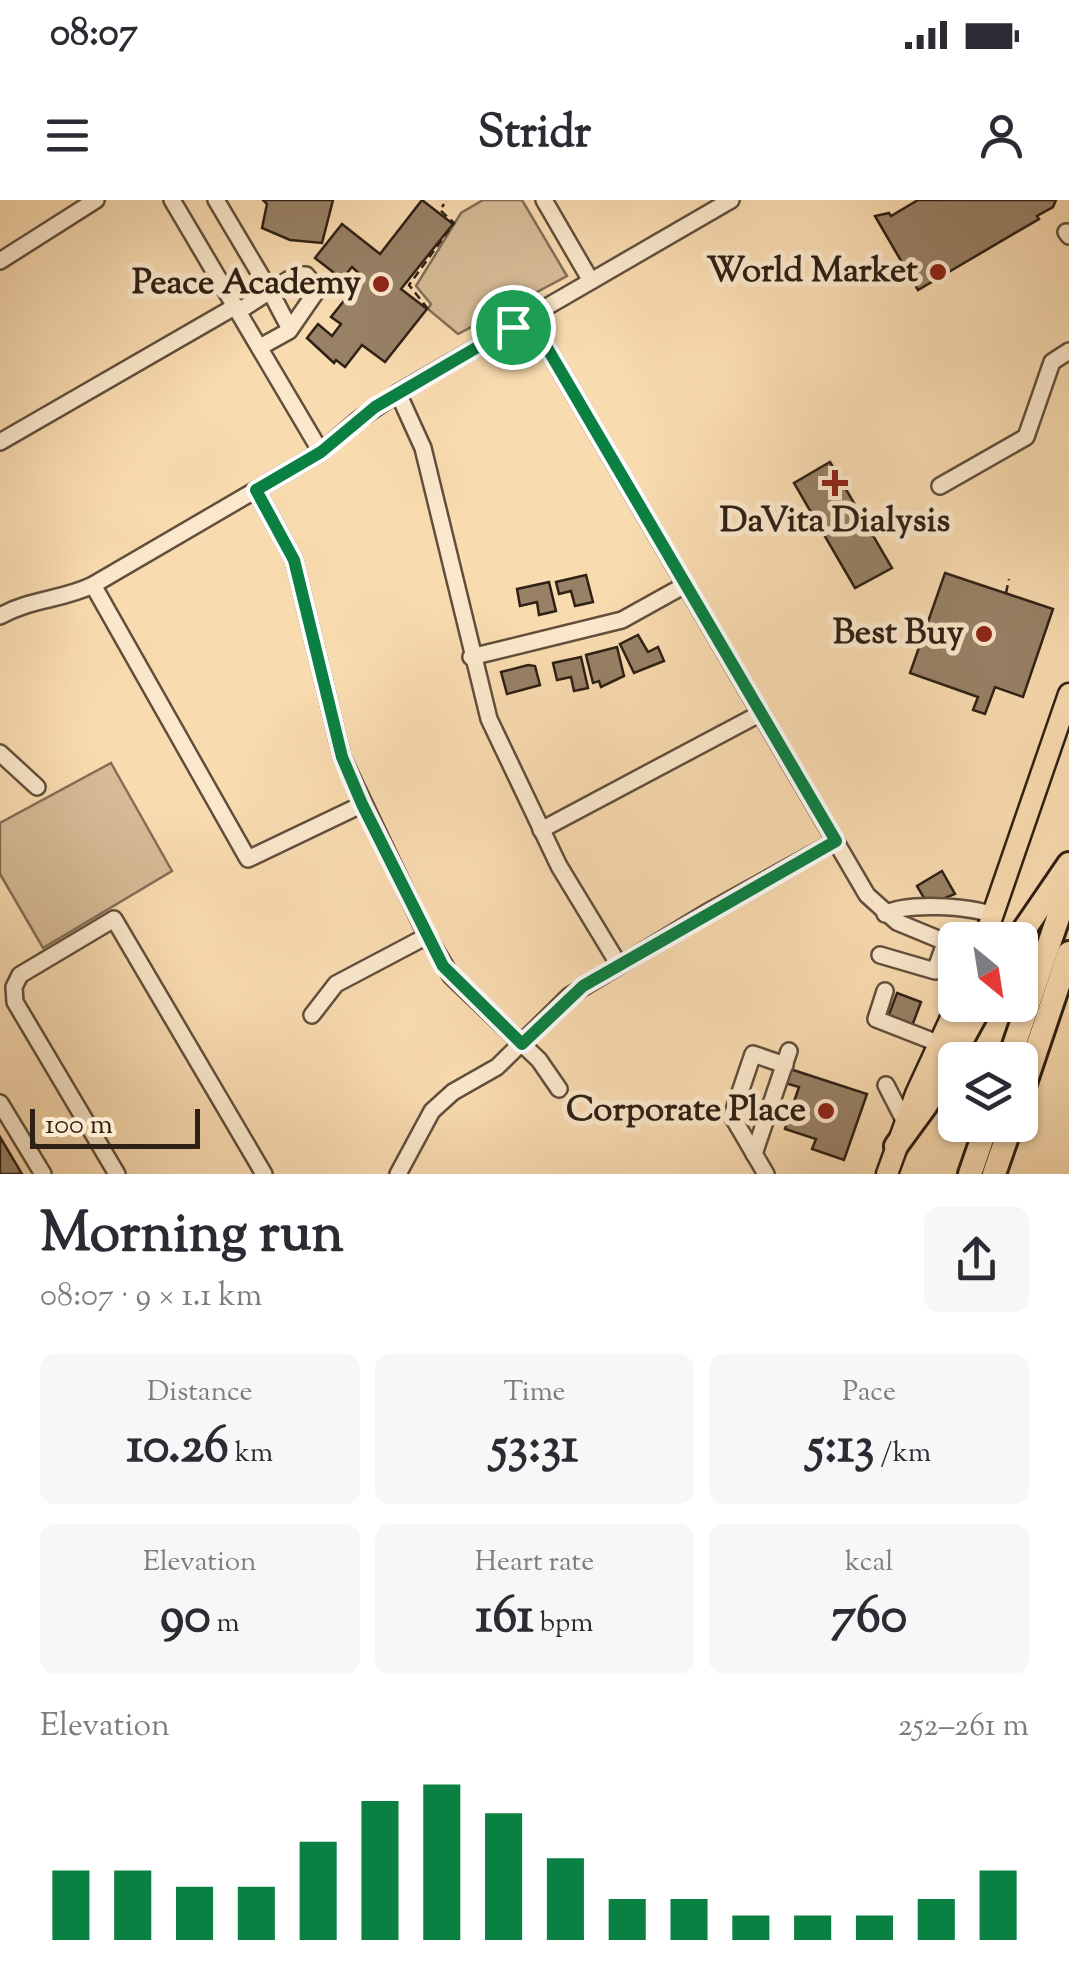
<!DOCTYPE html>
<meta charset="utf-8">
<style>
body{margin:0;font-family:"Sorts Mill Goudy",serif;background:#f7f7f7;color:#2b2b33;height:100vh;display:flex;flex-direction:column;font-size:38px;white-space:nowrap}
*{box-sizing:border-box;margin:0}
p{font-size:32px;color:#7c7c81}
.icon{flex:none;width:55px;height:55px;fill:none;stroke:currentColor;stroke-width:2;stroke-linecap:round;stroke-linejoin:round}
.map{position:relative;height:974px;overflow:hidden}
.details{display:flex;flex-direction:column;background:#fff;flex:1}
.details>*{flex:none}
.needle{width:65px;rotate:150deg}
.buttons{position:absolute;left:938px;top:722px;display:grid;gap:20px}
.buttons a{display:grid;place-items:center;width:100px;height:100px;border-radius:15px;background:#fff;box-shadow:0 2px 8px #0004;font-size:50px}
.scale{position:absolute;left:30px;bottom:25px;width:170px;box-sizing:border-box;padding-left:10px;border:5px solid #2e2015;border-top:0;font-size:28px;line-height:35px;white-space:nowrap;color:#2e2015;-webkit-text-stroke:8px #fbe8cc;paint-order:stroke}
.pin{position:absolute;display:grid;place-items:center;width:85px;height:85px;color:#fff;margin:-42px;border:5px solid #fff;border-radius:50%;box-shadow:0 2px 10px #0007}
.round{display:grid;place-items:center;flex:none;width:105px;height:105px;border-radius:15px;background:#f7f7f7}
.headline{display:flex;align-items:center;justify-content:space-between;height:170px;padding:0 40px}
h1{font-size:55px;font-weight:700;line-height:75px}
.figures{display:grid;grid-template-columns:repeat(3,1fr);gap:15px;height:170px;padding:10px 40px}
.figures div{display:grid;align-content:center;border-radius:15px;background:#f7f7f7;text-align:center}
.figures b{font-size:50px;font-weight:700}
.figures small{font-size:28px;font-weight:400}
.figures p{font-size:28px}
.chart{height:280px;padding:20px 40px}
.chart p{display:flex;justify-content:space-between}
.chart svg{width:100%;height:180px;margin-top:10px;stroke:#0b8043;stroke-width:6}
.status{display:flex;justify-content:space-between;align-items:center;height:70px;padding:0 50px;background:#fff;direction:ltr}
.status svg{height:28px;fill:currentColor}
header{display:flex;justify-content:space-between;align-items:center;height:130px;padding:0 40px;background:#fff;font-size:45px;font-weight:700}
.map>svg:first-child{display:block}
.green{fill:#d6bb96;stroke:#826e56;stroke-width:2.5}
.building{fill:#988166;stroke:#2e2015;stroke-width:2.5}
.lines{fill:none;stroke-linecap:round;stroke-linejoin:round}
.minor-casing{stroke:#614f3c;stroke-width:20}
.major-casing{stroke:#2e2015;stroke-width:25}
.highway-casing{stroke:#2e2015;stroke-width:28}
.path{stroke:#2e2015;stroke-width:2.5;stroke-dasharray:8 5;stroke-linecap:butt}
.minor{stroke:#fbe8cc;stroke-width:15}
.major{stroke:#f9dbb0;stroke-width:20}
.highway{stroke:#f9dbb0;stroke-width:22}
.route-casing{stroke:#fff;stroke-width:20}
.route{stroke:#0b8043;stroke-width:12}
.poi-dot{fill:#8f2418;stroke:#fbe8cc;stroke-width:4}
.labels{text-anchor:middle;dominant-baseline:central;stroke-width:10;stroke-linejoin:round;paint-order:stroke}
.poi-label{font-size:35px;font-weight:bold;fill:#2e2015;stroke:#fbe8cc;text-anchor:end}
</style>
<div class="status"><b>08:07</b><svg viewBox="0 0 49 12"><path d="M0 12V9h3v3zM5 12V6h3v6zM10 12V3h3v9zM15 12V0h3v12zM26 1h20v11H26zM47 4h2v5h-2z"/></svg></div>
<header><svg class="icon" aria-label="menu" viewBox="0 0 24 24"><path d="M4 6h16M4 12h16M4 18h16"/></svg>Stridr<svg class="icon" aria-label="person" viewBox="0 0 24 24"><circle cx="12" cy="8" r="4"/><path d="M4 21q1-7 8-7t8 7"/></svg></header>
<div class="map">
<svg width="1069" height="974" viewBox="0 0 1069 974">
<rect width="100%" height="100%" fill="#f9dbb0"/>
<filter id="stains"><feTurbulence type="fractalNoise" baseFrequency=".002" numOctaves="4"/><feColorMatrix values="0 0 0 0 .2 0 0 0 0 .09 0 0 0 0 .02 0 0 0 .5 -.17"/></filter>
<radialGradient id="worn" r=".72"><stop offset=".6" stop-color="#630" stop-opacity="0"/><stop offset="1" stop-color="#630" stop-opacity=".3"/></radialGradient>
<g class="green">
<path d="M 483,0 L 522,0 L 567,76 L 458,134 L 428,109 L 431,104 L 416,86 L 461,13 Z"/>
<path d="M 111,563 L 172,671 L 43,748 L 0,674 L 0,623 Z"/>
</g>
<g class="building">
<path d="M 263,0 L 333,0 L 322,43 L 290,40 L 262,28 L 267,4 Z"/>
<path d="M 422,0 L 453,24 L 401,89 L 427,109 L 385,162 L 362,145 L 345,167 L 336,160 L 334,163 L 307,138 L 318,124 L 332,136 L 341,124 L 331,117 L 363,77 L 352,67 L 342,79 L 315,58 L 342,24 L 380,54 Z"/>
<path d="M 918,0 L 1056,0 L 1053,7 L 1037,16 L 1039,19 L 918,90 L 875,16 L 889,13 L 891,16 Z"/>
<path d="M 830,262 L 892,368 L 855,388 L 794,283 Z"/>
<path d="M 945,373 L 1053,409 L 1023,497 L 995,487 L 985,514 L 973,510 L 978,497 L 910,473 Z"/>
<path d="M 586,375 L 593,402 L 575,406 L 571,391 L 559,394 L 556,382 Z"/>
<path d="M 549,382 L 556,411 L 539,415 L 537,402 L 520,406 L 517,389 Z"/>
<path d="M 638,435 L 648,452 L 658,447 L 664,461 L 634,473 L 620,444 Z"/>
<path d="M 617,447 L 624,476 L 601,487 L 599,481 L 593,483 L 586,455 Z"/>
<path d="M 581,457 L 588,488 L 574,491 L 571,477 L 557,480 L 553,463 Z"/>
<path d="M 528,465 L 535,466 L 540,485 L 507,494 L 501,472 Z"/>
<path d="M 942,671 L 955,694 L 928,705 L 917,686 Z"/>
<path d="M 897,793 L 921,802 L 912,826 L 888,817 Z"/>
<path d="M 790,869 L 867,894 L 844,960 L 812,949 L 816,939 L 785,929 L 799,887 L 785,883 Z"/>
<path d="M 0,937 L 22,974 L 0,974 Z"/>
</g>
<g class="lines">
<defs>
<g id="minor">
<path d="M 172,0 L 321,252"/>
<path d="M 216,0 L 270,91 L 296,75 L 306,75 L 318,89 L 289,131 L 260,147"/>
<path d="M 544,0 L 591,81"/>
<path d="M 1066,32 L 1069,36"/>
<path d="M 0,61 L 96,0"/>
<path d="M 239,111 L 270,91 L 290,129"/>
<path d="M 529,117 L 867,695 L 897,722 L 955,746"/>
<path d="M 398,193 L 423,248 L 489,519 L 559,666 L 619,765"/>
<path d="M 0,242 L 236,106"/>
<path d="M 940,286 L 1026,237 L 1052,162 L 1069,151"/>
<path d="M 256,290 L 294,360 L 342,557 L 427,736 L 451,776 L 539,860 L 559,889"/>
<path d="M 93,385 L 248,659 L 363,604"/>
<path d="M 0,416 C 30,399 62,400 93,385 L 321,252 L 358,220 L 398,193 L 731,0"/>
<path d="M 471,457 L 622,420 L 685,385"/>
<path d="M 0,553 L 37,587"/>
<path d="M 541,630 L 761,513"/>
<path d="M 885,714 C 907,702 968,706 993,715"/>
<path d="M 880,755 L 935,771 L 945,743"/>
<path d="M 885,791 L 876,819 L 940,844"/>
<path d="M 312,815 L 336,784 L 427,736"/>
<path d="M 886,885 L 905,922"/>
<path d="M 0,903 L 43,974"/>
<path d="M 754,954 L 789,851"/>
<path d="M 117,974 L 15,802 L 14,787 L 20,775 L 114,719 L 264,974"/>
<path d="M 398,974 L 432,911 L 453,892 L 497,867 L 569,796 L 706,713 L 836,641"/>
<path d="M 766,974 L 732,916 L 753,854 L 785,865"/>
</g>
<g id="major">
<path d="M 984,740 L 1069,494"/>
<path d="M 887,974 L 916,894 L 957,805"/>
</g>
<g id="highway">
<path d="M 1017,740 L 1069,664"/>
<path d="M 1009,860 L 1069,686"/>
<path d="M 1020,898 L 1069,753"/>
<path d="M 896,946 L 926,905 L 981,805"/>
<path d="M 970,974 L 987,925"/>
<path d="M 994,974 L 1011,925"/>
</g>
</defs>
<use href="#minor" class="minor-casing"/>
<use href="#major" class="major-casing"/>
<use href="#highway" class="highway-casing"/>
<g class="path">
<path d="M 428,109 L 409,85 L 454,23 L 440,10 L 444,4"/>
<path d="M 1006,393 L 1009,379"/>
</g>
<use href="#minor" class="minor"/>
<use href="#major" class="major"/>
<use href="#highway" class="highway"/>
</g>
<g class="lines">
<defs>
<path id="route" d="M 529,117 L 836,641 L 583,786 L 522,844 L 443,766 L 362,604 L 342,557 L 294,360 L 256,290 L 321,252 L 375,207 Z"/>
</defs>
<use href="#route" class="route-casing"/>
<use href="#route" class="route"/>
</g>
<g class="poi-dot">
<circle cx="938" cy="72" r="10"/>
<circle cx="381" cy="84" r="10"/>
<path d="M830 268h10v10h10v10h-10v10h-10v-10h-10v-10h10z"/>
<circle cx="984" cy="434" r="10"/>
<circle cx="826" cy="911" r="10"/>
</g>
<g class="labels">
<g class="poi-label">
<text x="918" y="72">World Market</text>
<text x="361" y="84">Peace Academy</text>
<text x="835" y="322" text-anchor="middle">DaVita Dialysis</text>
<text x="964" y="434">Best Buy</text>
<text x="806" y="911">Corporate Place</text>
</g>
</g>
<rect width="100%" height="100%" filter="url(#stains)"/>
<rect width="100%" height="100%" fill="url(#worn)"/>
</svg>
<div class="buttons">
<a><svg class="needle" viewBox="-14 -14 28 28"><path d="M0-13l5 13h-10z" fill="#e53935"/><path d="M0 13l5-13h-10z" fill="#7c7c81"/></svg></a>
<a><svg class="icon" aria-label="layers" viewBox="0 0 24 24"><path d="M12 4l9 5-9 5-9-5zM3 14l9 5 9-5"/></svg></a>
</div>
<div class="scale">100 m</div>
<div class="pin" style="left:513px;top:127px;background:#1e9e55"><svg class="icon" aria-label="arrive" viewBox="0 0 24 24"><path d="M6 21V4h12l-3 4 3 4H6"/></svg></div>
</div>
<section class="details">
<div class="headline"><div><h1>Morning run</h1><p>08:07 · 9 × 1.1 km</p></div><a class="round"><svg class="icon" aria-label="share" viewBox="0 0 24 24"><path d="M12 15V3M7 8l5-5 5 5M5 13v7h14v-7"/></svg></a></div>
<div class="figures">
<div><p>Distance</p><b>10.26<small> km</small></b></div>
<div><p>Time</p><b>53:31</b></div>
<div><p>Pace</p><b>5:13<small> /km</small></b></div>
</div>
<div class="figures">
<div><p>Elevation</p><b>90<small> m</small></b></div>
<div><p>Heart rate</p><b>161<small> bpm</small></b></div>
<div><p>kcal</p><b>760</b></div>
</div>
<div class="chart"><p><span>Elevation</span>252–261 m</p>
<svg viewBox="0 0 160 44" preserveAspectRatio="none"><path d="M5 44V27M15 44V27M25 44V31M35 44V31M45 44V20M55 44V10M65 44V6M75 44V13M85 44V24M95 44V34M105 44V34M115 44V38M125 44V38M135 44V38M145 44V34M155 44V27"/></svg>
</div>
</section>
